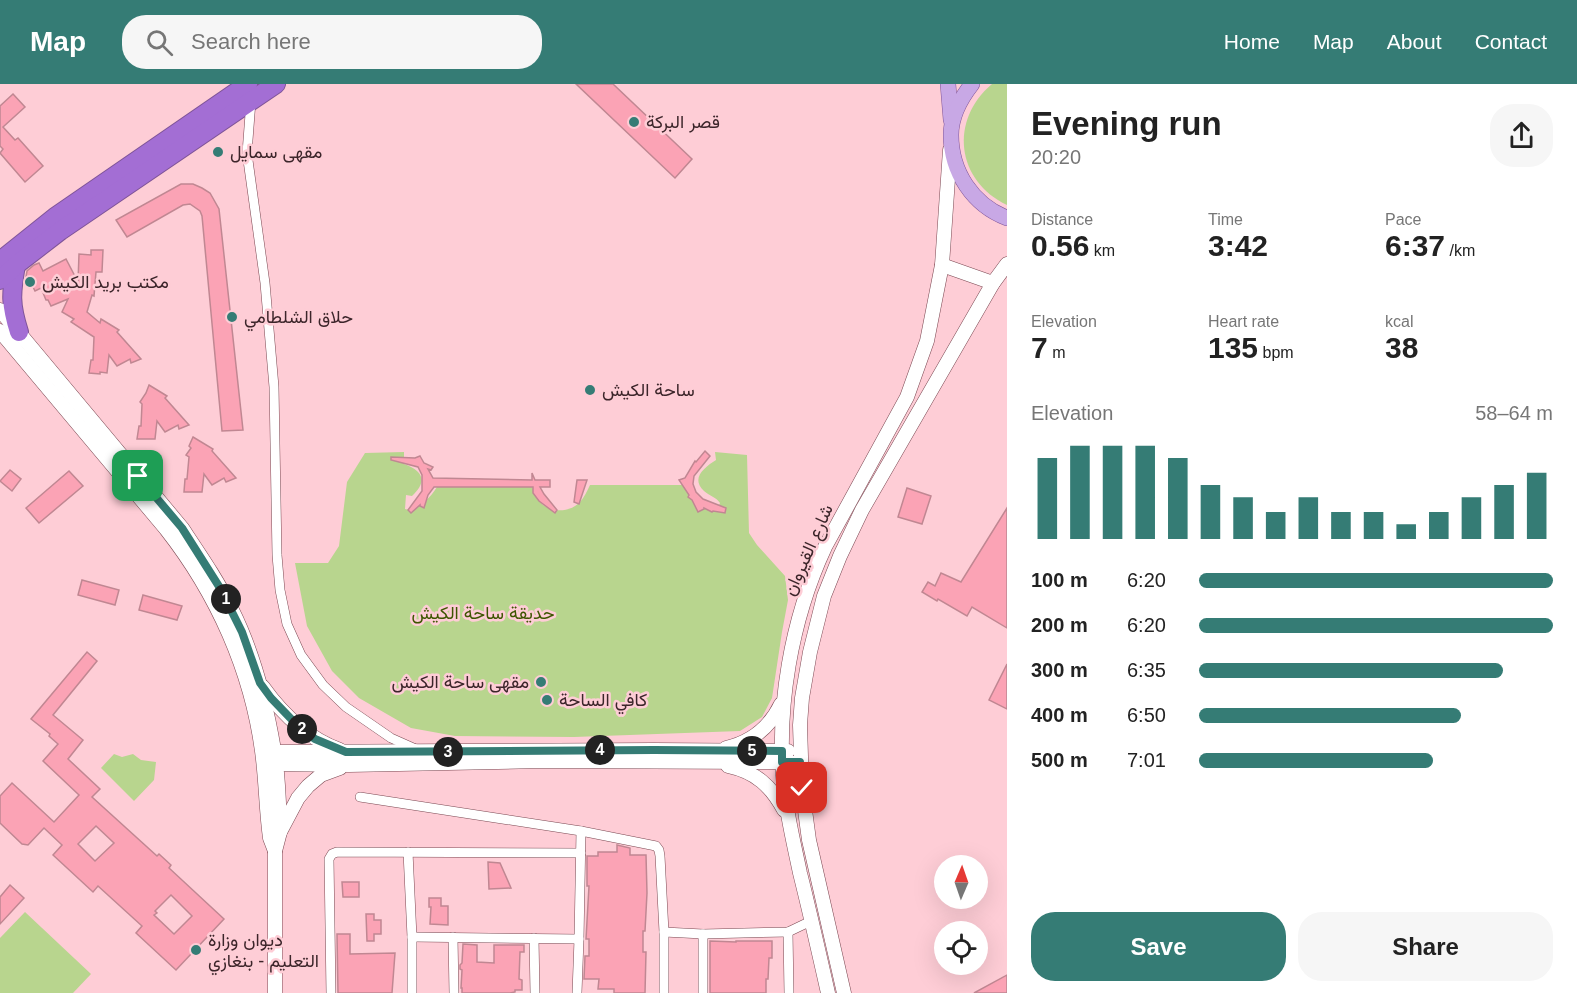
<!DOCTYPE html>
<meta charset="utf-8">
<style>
body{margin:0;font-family:Helvetica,Vazirmatn,sans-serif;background:#f6f6f6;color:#222;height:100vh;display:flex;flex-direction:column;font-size:22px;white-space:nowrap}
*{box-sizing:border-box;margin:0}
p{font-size:20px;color:#767676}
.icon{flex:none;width:33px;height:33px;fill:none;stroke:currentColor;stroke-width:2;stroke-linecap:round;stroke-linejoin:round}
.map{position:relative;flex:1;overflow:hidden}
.sheet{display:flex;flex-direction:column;background:#fff;width:570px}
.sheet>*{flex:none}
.needle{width:39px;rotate:2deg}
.tools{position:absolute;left:934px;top:771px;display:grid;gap:12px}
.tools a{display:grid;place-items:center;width:54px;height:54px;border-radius:50%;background:#fff;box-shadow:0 6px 24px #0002;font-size:30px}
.pin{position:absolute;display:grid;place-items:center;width:51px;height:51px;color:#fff;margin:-26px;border-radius:12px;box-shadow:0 3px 9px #0006}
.km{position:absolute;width:30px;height:30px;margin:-15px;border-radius:50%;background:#222;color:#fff;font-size:16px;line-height:30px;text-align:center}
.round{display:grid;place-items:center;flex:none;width:63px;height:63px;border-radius:24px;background:#f6f6f6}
.headline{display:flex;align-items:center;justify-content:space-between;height:102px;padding:0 24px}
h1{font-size:33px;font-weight:700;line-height:45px}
.metrics{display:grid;grid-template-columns:repeat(3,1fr);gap:9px;height:102px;padding:6px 24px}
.metrics div{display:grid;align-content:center}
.metrics b{font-size:30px;font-weight:700}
.metrics small{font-size:16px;font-weight:400}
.metrics p{font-size:16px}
.chart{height:168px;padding:12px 24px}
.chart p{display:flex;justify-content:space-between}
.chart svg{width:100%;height:108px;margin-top:6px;stroke:#357c75;stroke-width:6}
.action{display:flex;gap:12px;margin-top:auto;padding:12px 24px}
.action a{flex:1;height:69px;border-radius:24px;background:#357c75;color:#fff;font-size:24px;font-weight:700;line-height:69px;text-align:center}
.action a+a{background:#f6f6f6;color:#222}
ul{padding:0 24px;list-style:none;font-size:20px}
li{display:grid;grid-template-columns:96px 72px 1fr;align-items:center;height:45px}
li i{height:15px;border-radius:8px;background:#357c75}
header{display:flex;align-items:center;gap:36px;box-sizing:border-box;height:84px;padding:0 30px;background:#357c75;color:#fff}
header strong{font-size:28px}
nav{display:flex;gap:33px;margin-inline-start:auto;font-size:21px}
.search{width:420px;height:54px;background:#f6f6f6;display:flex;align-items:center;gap:15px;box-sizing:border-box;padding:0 21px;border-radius:24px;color:#767676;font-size:22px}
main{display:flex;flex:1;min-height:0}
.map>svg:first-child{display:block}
.green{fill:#b8d58e}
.building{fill:#fba3b5;stroke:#c08792;stroke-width:1.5;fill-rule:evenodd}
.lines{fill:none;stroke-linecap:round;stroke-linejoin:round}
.street-casing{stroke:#7b4852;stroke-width:10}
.secondary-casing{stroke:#7b4852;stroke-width:15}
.primary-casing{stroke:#7f5498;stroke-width:16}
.highway-casing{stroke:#7f5498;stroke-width:20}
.street{stroke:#fff;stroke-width:9}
.secondary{stroke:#fff;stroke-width:14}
.primary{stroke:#c8a8e5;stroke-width:15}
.highway{stroke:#a36ed4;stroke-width:18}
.route-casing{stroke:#fff;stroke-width:12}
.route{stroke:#357c75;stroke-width:8}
.poi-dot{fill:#357c75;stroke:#fecdd6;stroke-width:2}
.labels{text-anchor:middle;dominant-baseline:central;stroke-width:5;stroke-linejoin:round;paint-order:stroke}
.poi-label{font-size:18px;fill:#3c252a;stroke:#fecdd6;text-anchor:start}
.street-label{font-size:18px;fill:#3c252a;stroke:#fecdd6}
.park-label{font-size:18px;fill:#3d5600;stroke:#fecdd6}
</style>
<header>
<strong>Map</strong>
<div class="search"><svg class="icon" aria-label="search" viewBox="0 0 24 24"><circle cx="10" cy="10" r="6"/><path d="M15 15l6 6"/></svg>Search here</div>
<nav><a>Home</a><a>Map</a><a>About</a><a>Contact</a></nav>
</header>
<main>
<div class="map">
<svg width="1007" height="909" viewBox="0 0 1007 909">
<rect width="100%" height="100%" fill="#fecdd6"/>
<g class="green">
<path d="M 992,0 L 1007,0 L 1007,121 C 956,97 949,36 992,0 Z"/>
<path d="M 404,368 L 404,380 C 423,387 428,397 412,412 L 406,411 L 405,425 L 409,426 C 422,422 430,414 437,403 L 532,403 C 535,409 538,416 542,420 C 552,429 570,428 579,419 C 584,414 587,407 590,401 L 686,401 L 693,415 L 718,424 L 720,419 C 716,413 710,412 704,407 C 690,394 705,383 716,376 L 715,368 L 747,371 L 749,449 L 757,461 L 785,492 L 788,516 L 782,548 L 772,614 L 762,633 L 740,647 L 574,653 L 455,652 L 411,644 L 359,614 L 332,587 L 307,542 L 295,479 L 328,479 L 339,462 L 347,398 L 365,369 Z"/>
<path d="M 114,670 L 122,673 L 133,670 L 141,676 L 156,678 L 154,696 L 134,717 L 101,684 Z"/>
<path d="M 25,828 L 91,890 L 73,909 L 0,909 L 0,854 Z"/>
</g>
<g class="building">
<path d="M 576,0 L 613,0 L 692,75 L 675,94 Z"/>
<path d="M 13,10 L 25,23 L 3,43 L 15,56 L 18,54 L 43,82 L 25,98 L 0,69 L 3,65 L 0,62 L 0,22 Z"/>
<path d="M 181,100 L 193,100 L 202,104 L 210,109 L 219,125 L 243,346 L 222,347 L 202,132 L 200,127 L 190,120 L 183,121 L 127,153 L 116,136 Z"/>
<path d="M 91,166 L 103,166 L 102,188 L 96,188 L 94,212 L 92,211 L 87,228 L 100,239 L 101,235 L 119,246 L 117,248 L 141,275 L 131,279 L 130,275 L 117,282 L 109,271 L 107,289 L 100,288 L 100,290 L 89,289 L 91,276 L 93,276 L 94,253 L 71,238 L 74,235 L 62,228 L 68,215 L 51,222 L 48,216 L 46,216 L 41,204 L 35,207 L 31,199 L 26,201 L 25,199 L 27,187 L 34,181 L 39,179 L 43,187 L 66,175 L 78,198 L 79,170 L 91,171 Z"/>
<path d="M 149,301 L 167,312 L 165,314 L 189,341 L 179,345 L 178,341 L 165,348 L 157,337 L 155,355 L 137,355 L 139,342 L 141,342 L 142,320 L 140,318 L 146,309 Z"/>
<path d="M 193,353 L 213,365 L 212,367 L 236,394 L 226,398 L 224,394 L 212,401 L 204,390 L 202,408 L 184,408 L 185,395 L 187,395 L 189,373 L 186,371 L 191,364 L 189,362 Z"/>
<path d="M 705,367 L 710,372 L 694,392 L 693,400 L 696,408 L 703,415 L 726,424 L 725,429 L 713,427 L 712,428 L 704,424 L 704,425 L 698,428 L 692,416 L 688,413 L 689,411 L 679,396 L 685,394 L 695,377 L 696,378 Z"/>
<path d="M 420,372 L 424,379 L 433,383 L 431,386 L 428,385 L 433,394 L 532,396 L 532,389 L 535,396 L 550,396 L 550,403 L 540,403 L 544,410 L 557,426 L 555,429 L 539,417 L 533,409 L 533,403 L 434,403 L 428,411 L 424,424 L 420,422 L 420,421 L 411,429 L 408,426 L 422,407 L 422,391 L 418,383 L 391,376 L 391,373 L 415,374 Z"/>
<path d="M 10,386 L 21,395 L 12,407 L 0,397 Z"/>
<path d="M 69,387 L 83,402 L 39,439 L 26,424 Z"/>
<path d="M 577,396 L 587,396 L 579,420 L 574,418 Z"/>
<path d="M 907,404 L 931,412 L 922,440 L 898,433 Z"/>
<path d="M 1007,424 L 1007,544 L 972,523 L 967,532 L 938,515 L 937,517 L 922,508 L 928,498 L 935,502 L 941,489 L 961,498 Z"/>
<path d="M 82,496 L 119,506 L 115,521 L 78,511 Z"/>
<path d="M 143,511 L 182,522 L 177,536 L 139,526 Z"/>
<path d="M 87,568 L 97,577 L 53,631 L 83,656 L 68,675 L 100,705 L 92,713 L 157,772 L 159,770 L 171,781 L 169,784 L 224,835 L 176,886 L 136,849 L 142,842 L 98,802 L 93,808 L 53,771 L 62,761 L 44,744 L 28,761 L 22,760 L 0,739 L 0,712 L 12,699 L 54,738 L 79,711 L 43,677 L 58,660 L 49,652 L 50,650 L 31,635 ZM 96,742 L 114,759 L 95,777 L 78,760 ZM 171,811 L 192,832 L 174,850 L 154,831 L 157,829 L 155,827 Z"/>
<path d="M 1007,580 L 1007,625 L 989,616 Z"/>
<path d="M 617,761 L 630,764 L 630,771 L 646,771 L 647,809 L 645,847 L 643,847 L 643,868 L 646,868 L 645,909 L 614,909 L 614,905 L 598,905 L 599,895 L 584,895 L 585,872 L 589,872 L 589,855 L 586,855 L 589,802 L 587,802 L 587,772 L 598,772 L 598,768 L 617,768 Z"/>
<path d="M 488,778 L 500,779 L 511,804 L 489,805 Z"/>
<path d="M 342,798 L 359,798 L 359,813 L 343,813 Z"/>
<path d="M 10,801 L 24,814 L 0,840 L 0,813 Z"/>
<path d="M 429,814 L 441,814 L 441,822 L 448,822 L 448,841 L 430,840 L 431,823 L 429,823 Z"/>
<path d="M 366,830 L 374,830 L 374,836 L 381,836 L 381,850 L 374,850 L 374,857 L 367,857 Z"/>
<path d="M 337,850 L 350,850 L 350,870 L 395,869 L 392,909 L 338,909 Z"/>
<path d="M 710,857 L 736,858 L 736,857 L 772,857 L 772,874 L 769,874 L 768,895 L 766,895 L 766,909 L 710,909 Z"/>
<path d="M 463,860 L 477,861 L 477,878 L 494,879 L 494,861 L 524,861 L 524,868 L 520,868 L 519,895 L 522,896 L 522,906 L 515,906 L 515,908 L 510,909 L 462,909 L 462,904 L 461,904 L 462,886 L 460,885 L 460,881 L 462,879 Z"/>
<path d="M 1007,891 L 1007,909 L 974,909 Z"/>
</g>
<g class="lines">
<defs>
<g id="street">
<path d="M 251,17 L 247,69 L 265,199 L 274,303 L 277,471 L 280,506 L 287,540 L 301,571 L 323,601 L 346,623 L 391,654 L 418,666"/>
<path d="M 360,713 L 581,747 L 656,762 L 659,766 L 660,772 L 664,848 L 664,909"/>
<path d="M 408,768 L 412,853 L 412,909"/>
<path d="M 664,848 L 703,850 L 788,848 L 811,837"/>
<path d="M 788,848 L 789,909"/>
<path d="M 412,853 L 579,855"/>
<path d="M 453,853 L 454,909"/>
<path d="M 534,854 L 535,909"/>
<path d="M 331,909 L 329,775 L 332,770 L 337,768 L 581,769"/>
<path d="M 577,909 L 579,855 L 581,747"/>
<path d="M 703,909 L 703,850"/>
</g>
<g id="secondary">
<path d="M 942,181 L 993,199"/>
<path d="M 0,226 L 182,444 C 200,471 218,497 232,526 C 254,570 266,618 274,666 C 279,693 279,721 280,748"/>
<path d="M 0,247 L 166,445 C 217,510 251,586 262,667 C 266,696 266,725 270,754 L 275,767"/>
<path d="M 263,603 C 283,631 307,654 340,666"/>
<path d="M 726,664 C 752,658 770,643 781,620"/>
<path d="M 268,668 L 654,666 L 788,667"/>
<path d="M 269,680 L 349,681 L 541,677 L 789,678"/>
<path d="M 728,682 C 756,688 771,702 784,726"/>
<path d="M 275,909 L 275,767 L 280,748 L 298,714 L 308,702 L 321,691 L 340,684"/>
<path d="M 828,909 C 819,869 810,829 800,789 C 794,760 787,732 784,703 C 776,624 791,536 825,463 L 907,313 L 927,257 L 942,181 L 950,66"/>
<path d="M 844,909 L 809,756 L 802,704 L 800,641 L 802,614 L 810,568 L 824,512 L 840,472 L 862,426 L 993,199 L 1007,180"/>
</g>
<g id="primary">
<path d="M 948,0 L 951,36"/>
<path d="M 972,0 C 961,14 951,32 951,51 C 951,88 973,121 1007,134"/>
</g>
<g id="highway">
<path d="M 0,177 L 55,133 L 248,0"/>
<path d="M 16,181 C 11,209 10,220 19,248"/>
<path d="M 0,196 L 16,181 L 60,147 L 276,0"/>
</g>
</defs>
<use href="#street" class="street-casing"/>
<use href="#secondary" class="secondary-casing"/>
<use href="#primary" class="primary-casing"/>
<use href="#highway" class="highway-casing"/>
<use href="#street" class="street"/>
<use href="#secondary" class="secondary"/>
<use href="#primary" class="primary"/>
<use href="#highway" class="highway"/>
</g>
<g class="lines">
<defs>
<path id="route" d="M 138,392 L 182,444 L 220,504 L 242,548 L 260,599 L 271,614 L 296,640 L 315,655 L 346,668 L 654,666 L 782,667 L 782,678 L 800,678 L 802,704"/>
</defs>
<use href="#route" class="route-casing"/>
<use href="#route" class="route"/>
</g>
<g class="poi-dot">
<circle cx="634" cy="38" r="6"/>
<circle cx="218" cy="68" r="6"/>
<circle cx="30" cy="198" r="6"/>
<circle cx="232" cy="233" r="6"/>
<circle cx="590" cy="306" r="6"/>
<circle cx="541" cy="598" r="6"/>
<circle cx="547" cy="616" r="6"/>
<circle cx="196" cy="866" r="6"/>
</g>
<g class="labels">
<g class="poi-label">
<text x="646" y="38">قصر البركة</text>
<text x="230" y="68">مقهى سمايل</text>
<text x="42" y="198">مكتب بريد الكيش</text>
<text x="244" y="233">حلاق الشلطامي</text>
<text x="602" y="306">ساحة الكيش</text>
<text x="529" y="598" text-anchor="end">مقهى ساحة الكيش</text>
<text x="559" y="616">كافي الساحة</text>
<text x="208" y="856">ديوان وزارة<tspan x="208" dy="21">التعليم - بنغازي</tspan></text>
</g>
<g class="street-label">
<text transform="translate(808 466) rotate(-66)">شارع القيروان</text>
</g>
<g class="park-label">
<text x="483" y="529">حديقة ساحة الكيش</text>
</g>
</g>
</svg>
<div class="tools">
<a><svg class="needle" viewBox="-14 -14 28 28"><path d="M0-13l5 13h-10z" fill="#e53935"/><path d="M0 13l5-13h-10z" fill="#767676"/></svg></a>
<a><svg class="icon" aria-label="locate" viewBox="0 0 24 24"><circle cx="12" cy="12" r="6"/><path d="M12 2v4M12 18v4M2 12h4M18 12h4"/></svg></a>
</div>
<div class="pin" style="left:138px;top:392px;background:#1e9e55"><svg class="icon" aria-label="arrive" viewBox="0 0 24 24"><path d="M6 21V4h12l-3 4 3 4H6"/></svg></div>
<div class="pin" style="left:802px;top:704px;background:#d93025"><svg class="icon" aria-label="check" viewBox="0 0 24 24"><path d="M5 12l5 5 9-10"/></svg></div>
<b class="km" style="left:226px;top:515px">1</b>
<b class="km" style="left:302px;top:645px">2</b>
<b class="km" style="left:448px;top:668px">3</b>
<b class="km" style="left:600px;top:666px">4</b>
<b class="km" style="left:752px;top:667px">5</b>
</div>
<section class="sheet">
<div class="headline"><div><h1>Evening run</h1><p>20:20</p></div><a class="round"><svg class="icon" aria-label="share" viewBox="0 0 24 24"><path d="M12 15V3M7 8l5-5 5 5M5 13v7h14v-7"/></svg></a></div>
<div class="metrics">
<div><p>Distance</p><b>0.56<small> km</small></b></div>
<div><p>Time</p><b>3:42</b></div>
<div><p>Pace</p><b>6:37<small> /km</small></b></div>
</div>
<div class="metrics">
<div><p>Elevation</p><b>7<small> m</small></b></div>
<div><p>Heart rate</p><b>135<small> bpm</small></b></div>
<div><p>kcal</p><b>38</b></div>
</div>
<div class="chart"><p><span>Elevation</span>58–64 m</p>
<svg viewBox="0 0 160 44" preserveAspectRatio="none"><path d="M5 44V11M15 44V6M25 44V6M35 44V6M45 44V11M55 44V22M65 44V27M75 44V33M85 44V27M95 44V33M105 44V33M115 44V38M125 44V33M135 44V27M145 44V22M155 44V17"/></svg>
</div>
<ul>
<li><b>100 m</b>6:20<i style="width:100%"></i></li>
<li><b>200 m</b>6:20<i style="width:100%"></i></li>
<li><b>300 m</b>6:35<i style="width:86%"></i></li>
<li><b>400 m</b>6:50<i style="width:74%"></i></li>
<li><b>500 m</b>7:01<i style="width:66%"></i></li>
</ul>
<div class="action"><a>Save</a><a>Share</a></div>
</section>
</main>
